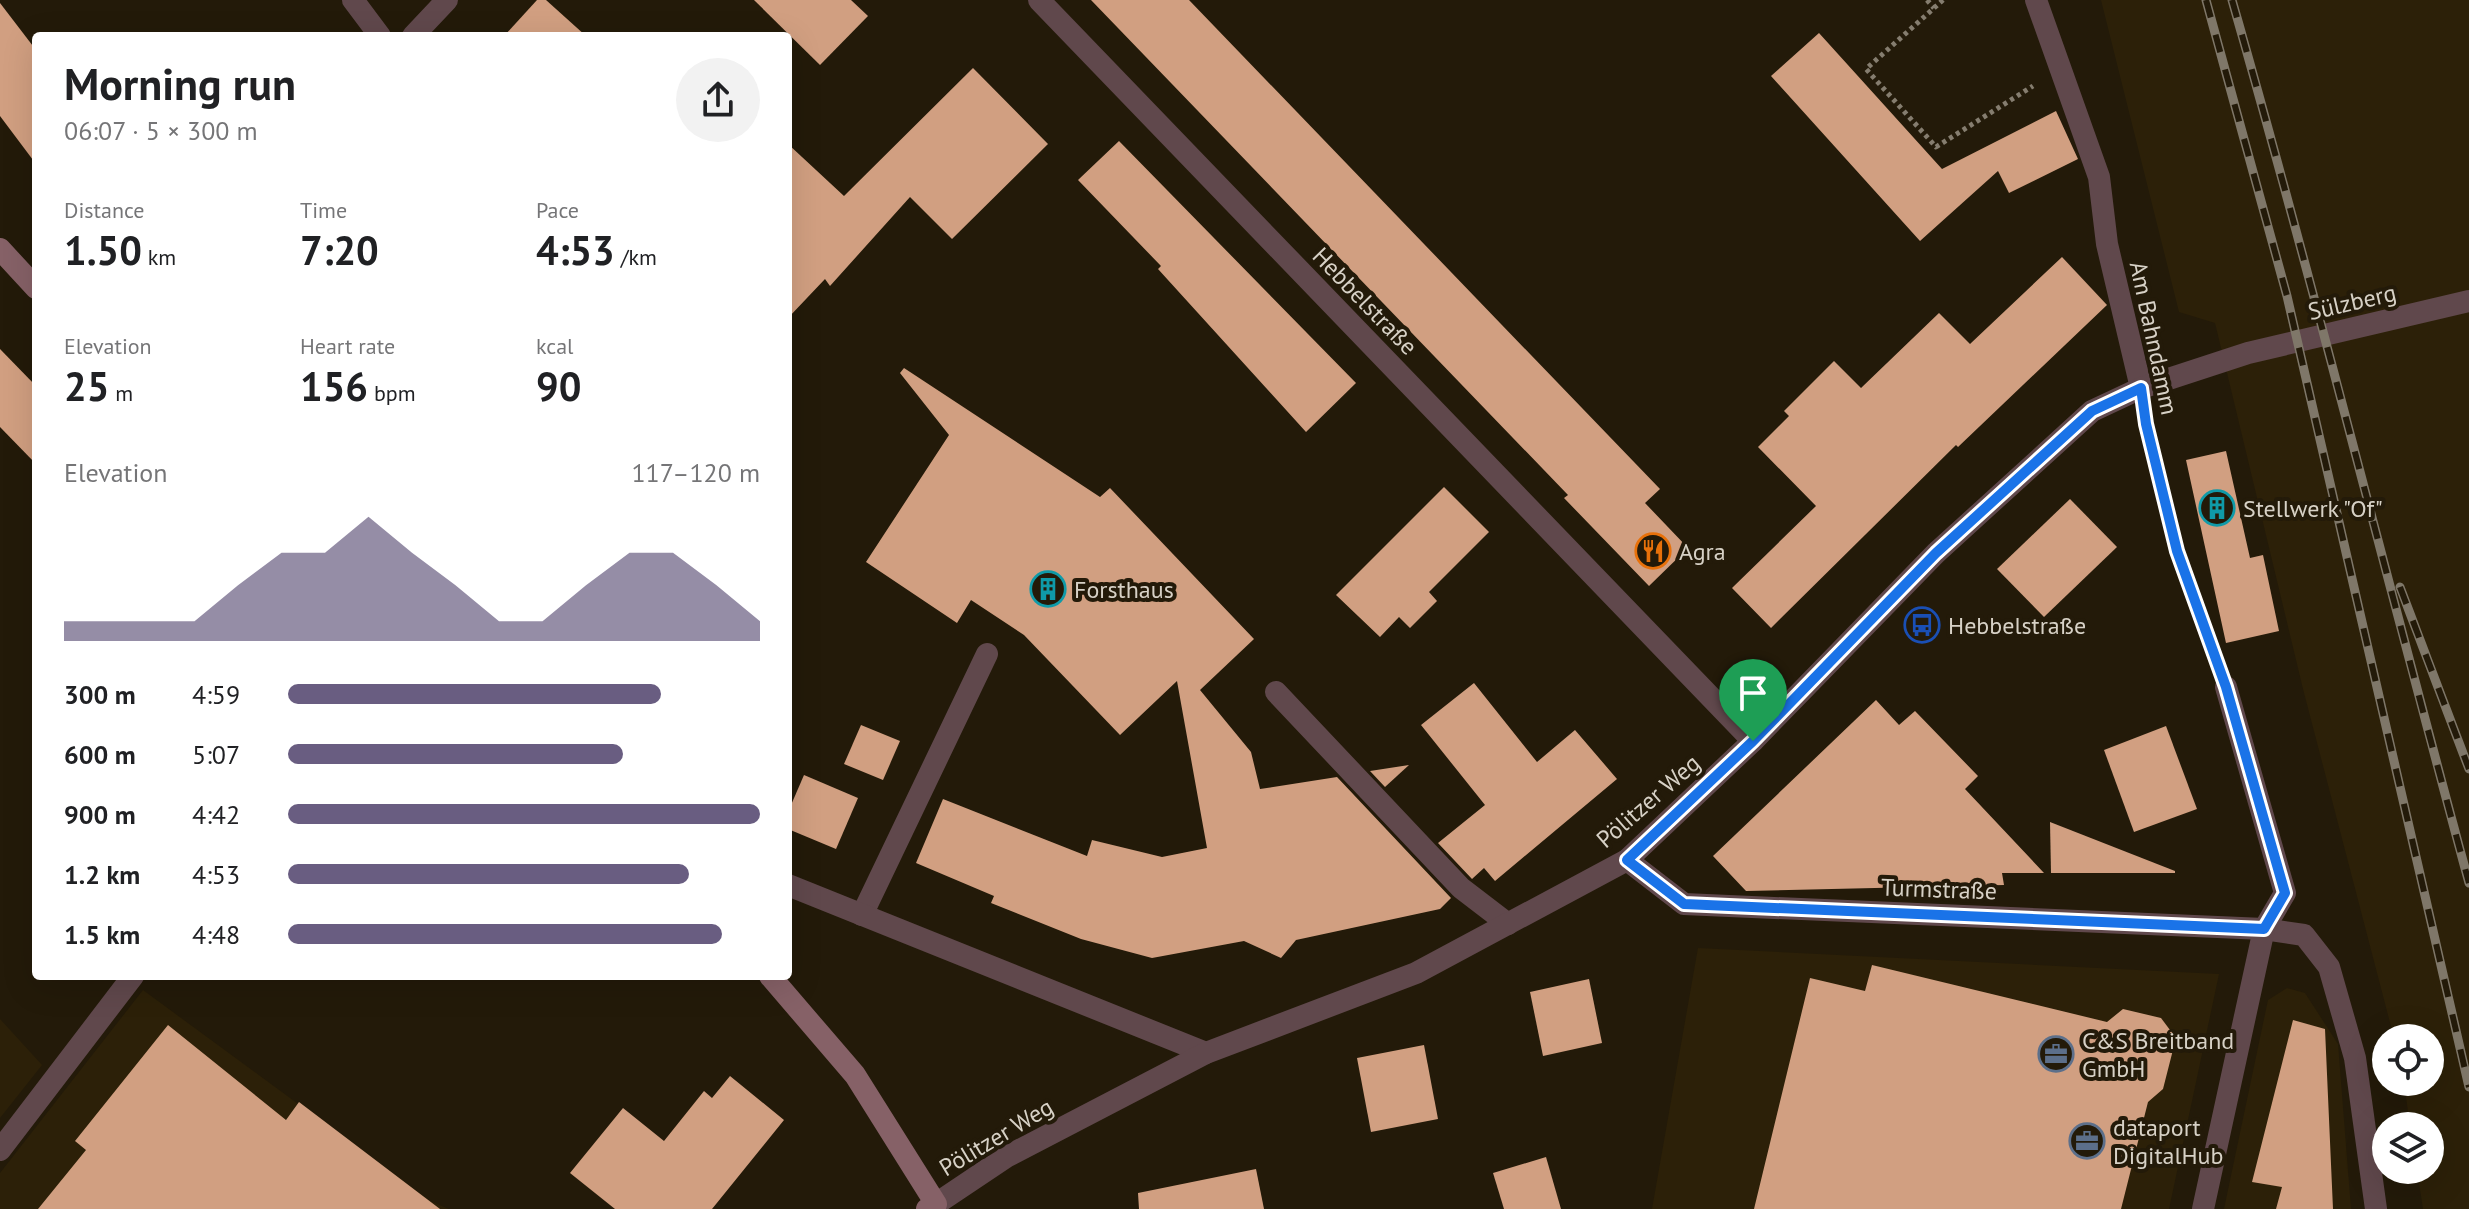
<!DOCTYPE html>
<meta charset="utf-8">
<style>
body{margin:0;font-family:"PT Sans",sans-serif;background:#f2f2f2;color:#202124;height:100vh;display:flex;flex-direction:column;font-size:30px;white-space:nowrap}
*{box-sizing:border-box;margin:0}
p{font-size:26px;color:#757577}
.icon{flex:none;width:44px;height:44px;fill:none;stroke:currentColor;stroke-width:2;stroke-linecap:round;stroke-linejoin:round}
.map{position:relative;flex:1;overflow:hidden}
.sheet{position:absolute;left:32px;top:32px;width:760px;height:948px;display:flex;flex-direction:column;background:#fff;border-radius:8px;box-shadow:0 8px 32px #0002}
.sheet>*{flex:none}
.buttons{position:absolute;left:2372px;top:1024px;display:grid;gap:16px}
.buttons a{display:grid;place-items:center;width:72px;height:72px;border-radius:50%;background:#fff;box-shadow:0 8px 32px #0002;font-size:40px}
.pin{position:absolute;display:grid;place-items:center;width:68px;height:68px;color:#fff;margin:-82px -34px;border-radius:50% 50% 50% 0;rotate:-45deg;box-shadow:0 0 8px #0007}
.pin .icon{rotate:45deg}
.round{display:grid;place-items:center;flex:none;width:84px;height:84px;border-radius:42px;background:#f2f2f2}
.head{display:flex;align-items:center;justify-content:space-between;height:136px;padding:0 32px}
h1{font-size:44px;font-weight:600;line-height:60px}
.metrics{display:grid;grid-template-columns:repeat(3,1fr);gap:12px;height:136px;padding:8px 32px}
.metrics div{display:grid;align-content:center}
.metrics b{font-size:40px;font-weight:600}
.metrics small{font-size:22px;font-weight:400}
.metrics p{font-size:22px}
.chart{height:224px;padding:16px 32px}
.chart p{display:flex;justify-content:space-between}
.chart svg{width:100%;height:144px;margin-top:8px;fill:#695d81;opacity:.7}
ul{padding:0 32px;list-style:none;font-size:26px}
li{display:grid;grid-template-columns:128px 96px 1fr;align-items:center;height:60px}
li i{height:20px;border-radius:10px;background:#695d81}
.map>svg:first-child{display:block}
.built{fill:#2c2008}
.building{fill:#d19f81}
.lines{fill:none;stroke-linecap:round;stroke-linejoin:round}
.path{stroke:#857d6f;stroke-width:5;stroke-dasharray:4 4;stroke-linecap:butt}
.service{stroke:#60484c;stroke-width:22}
.minor{stroke:#60484c;stroke-width:22}
.tertiary{stroke:#60484c;stroke-width:22}
.secondary{stroke:#866167;stroke-width:22}
.rail-casing{stroke:#7f7769;stroke-width:9}
.rail{stroke:#231a09;stroke-width:6;stroke-dasharray:18;stroke-linecap:butt}
.route-casing{stroke:#fff;stroke-width:16}
.route{stroke:#1a73e8;stroke-width:10}
.labels{text-anchor:middle;dominant-baseline:central;stroke-width:8;stroke-linejoin:round;paint-order:stroke}
.street-label{font-size:24px;fill:#d7d1c6;stroke:#231a09}
.poi-label{font-size:24px;fill:#d7d1c6;stroke:#231a09;text-anchor:start}
</style>
<div class="map">
<svg width="2469" height="1209" viewBox="0 0 2469 1209">
<rect width="100%" height="100%" fill="#231a09"/>
<g class="built">
<path d="M 2101,0 L 2469,0 L 2469,1209 L 2423,1209 L 2417,1170 L 2430,1170 L 2430,1126 L 2410,1126 L 2404,1082 L 2430,1082 L 2430,1038 L 2394,1038 L 2303,689 L 2215,323 L 2179,312 Z"/>
<path d="M 1698,948 L 2219,974 L 2169,1209 L 1652,1209 Z"/>
<path d="M 2287,988 L 2305,993 L 2338,1044 L 2351,1209 L 2224,1209 L 2268,1000 Z"/>
<path d="M 143,990 L 430,1201 L 449,1209 L 0,1209 L 0,1173 Z"/>
<path d="M 0,1019 L 42,1065 L 0,1118 Z"/>
</g>
<g class="building">
<path d="M 537,0 L 546,0 L 586,36 L 504,36 Z"/>
<path d="M 754,0 L 851,0 L 868,16 L 820,65 Z"/>
<path d="M 1091,0 L 1189,0 L 1660,489 L 1645,503 L 1688,548 L 1649,586 L 1564,498 L 1568,495 Z"/>
<path d="M 0,3 L 36,50 L 36,164 L 0,116 Z"/>
<path d="M 1819,33 L 1942,169 L 2056,111 L 2078,159 L 2009,193 L 1998,171 L 1920,241 L 1771,76 Z"/>
<path d="M 973,68 L 1048,144 L 952,239 L 910,197 L 830,286 L 825,279 L 788,318 L 788,144 L 844,196 Z"/>
<path d="M 1119,141 L 1356,383 L 1306,432 L 1158,269 L 1161,266 L 1078,180 Z"/>
<path d="M 2062,257 L 2107,305 L 1958,447 L 1956,445 L 1771,628 L 1732,588 L 1816,506 L 1758,447 L 1789,416 L 1784,411 L 1834,361 L 1861,388 L 1939,313 L 1970,344 Z"/>
<path d="M 0,349 L 36,386 L 36,464 L 0,427 Z"/>
<path d="M 904,368 L 1100,497 L 1110,488 L 1254,639 L 1200,690 L 1251,752 L 1260,789 L 1337,777 L 1451,898 L 1440,909 L 1296,940 L 1281,958 L 1244,941 L 1152,958 L 1081,939 L 991,903 L 994,896 L 916,863 L 943,799 L 1087,856 L 1092,840 L 1162,857 L 1207,848 L 1177,681 L 1120,735 L 1024,635 L 971,600 L 957,623 L 866,562 L 949,435 L 900,373 Z"/>
<path d="M 2226,451 L 2250,558 L 2263,555 L 2279,631 L 2226,643 L 2186,460 Z"/>
<path d="M 1444,487 L 1489,532 L 1429,592 L 1437,601 L 1410,628 L 1399,617 L 1380,637 L 1336,595 Z"/>
<path d="M 2070,499 L 2117,547 L 2044,617 L 1997,569 Z"/>
<path d="M 1474,683 L 1537,762 L 1575,730 L 1617,779 L 1495,881 L 1484,868 L 1472,879 L 1438,843 L 1485,805 L 1421,725 Z"/>
<path d="M 1876,700 L 1899,725 L 1915,711 L 1978,776 L 1965,789 L 2044,873 L 2002,873 L 2004,885 L 1746,891 L 1713,856 Z"/>
<path d="M 861,725 L 900,741 L 883,780 L 844,764 Z"/>
<path d="M 2166,726 L 2197,809 L 2134,832 L 2104,750 Z"/>
<path d="M 1409,765 L 1385,787 L 1370,771 Z"/>
<path d="M 804,775 L 858,798 L 836,849 L 788,829 L 788,812 Z"/>
<path d="M 2050,822 L 2175,871 L 2175,873 L 2051,873 Z"/>
<path d="M 1872,965 L 2107,1022 L 2123,1009 L 2161,1018 L 2176,1038 L 2163,1089 L 2148,1102 L 2121,1209 L 1754,1209 L 1810,978 L 1865,991 Z"/>
<path d="M 1589,979 L 1602,1043 L 1543,1056 L 1530,992 Z"/>
<path d="M 2293,1020 L 2325,1029 L 2333,1209 L 2276,1209 L 2282,1187 L 2252,1182 Z"/>
<path d="M 168,1025 L 286,1120 L 299,1102 L 440,1209 L 38,1209 L 86,1150 L 75,1141 Z"/>
<path d="M 1424,1045 L 1438,1119 L 1371,1132 L 1357,1058 Z"/>
<path d="M 730,1076 L 784,1120 L 712,1209 L 615,1209 L 570,1173 L 623,1108 L 664,1141 L 704,1091 L 712,1098 Z"/>
<path d="M 1546,1157 L 1561,1209 L 1504,1209 L 1493,1173 Z"/>
<path d="M 1256,1169 L 1264,1209 L 1139,1209 L 1138,1193 Z"/>
</g>
<g class="lines">
<g class="path">
<path d="M 1927,0 L 1934,8"/>
<path d="M 1943,0 L 1866,69 L 1936,147 L 2033,86"/>
<path d="M 2146,420 L 2177,551 L 2215,656"/>
</g>
<g class="service">
<path d="M 1276,692 L 1461,888 L 1508,924"/>
<path d="M 862,915 L 987,654"/>
</g>
<g class="minor">
<path d="M 353,0 L 380,36"/>
<path d="M 1039,0 L 1753,741"/>
<path d="M 2036,0 L 2099,177 L 2107,244 L 2141,388"/>
<path d="M 413,36 L 447,0"/>
<path d="M 1627,860 L 1684,904 L 2264,929 L 2304,935 L 2329,967 L 2355,1058 L 2376,1209"/>
<path d="M 788,885 L 1206,1053"/>
<path d="M 0,1150 L 133,976"/>
<path d="M 2203,1209 L 2264,929 L 2285,893 L 2226,687"/>
</g>
<path class="tertiary" d="M 936,1204 L 1006,1157 L 1206,1053 L 1416,973 L 1627,860 L 1753,741 L 1936,553 L 2092,411 L 2141,388 L 2248,353 L 2469,301"/>
<g class="secondary">
<path d="M 0,249 L 36,288"/>
<path d="M 770,976 L 855,1075 L 936,1204 L 927,1209"/>
</g>
<defs>
<g id="rail">
<path d="M 2206,0 L 2287,296 L 2469,1087"/>
<path d="M 2232,0 C 2316,293 2389,589 2469,883"/>
<path d="M 2400,587 L 2469,769"/>
</g>
</defs>
<use href="#rail" class="rail-casing"/>
<use href="#rail" class="rail"/>
</g>
<g class="lines">
<defs>
<path id="route" d="M 2141,388 L 2146,424 L 2177,551 L 2226,687 L 2285,893 L 2264,929 L 1684,904 L 1627,860 L 1753,741 L 1936,553 L 2092,411 Z"/>
</defs>
<use href="#route" class="route-casing"/>
<use href="#route" class="route"/>
</g>
<defs>
<symbol id="building-ring" viewBox="-11 -11 22 22"><circle r="9.5" fill="#231a09" stroke="#0f9aa8" stroke-width="1.5"/><path d="M-4-6H4V6H1V3H-1V6H-4ZM-2.5-4.3h1.7v1.8h-1.7ZM.8-4.3h1.7v1.8H.8ZM-2.5-1h1.7V.8h-1.7ZM.8-1h1.7V.8H.8Z" fill="#0f9aa8"/></symbol>
<symbol id="restaurant-ring" viewBox="-11 -11 22 22"><circle r="9.5" fill="#231a09" stroke="#e8710a" stroke-width="1.5"/><path d="M-5-6h1v4h1v-4h1v4h1v-4h1v5L-1.5 .5V6h-2V.5L-5-1ZM5-6V6H3V1.5H1.5Q1.5-4 5-6Z" fill="#e8710a"/></symbol>
<symbol id="bus-ring" viewBox="-11 -11 22 22"><circle r="9.5" fill="#231a09" stroke="#1a4fb4" stroke-width="1.5"/><path d="M-5-6H5V4H4V6H2V4H-2V6H-4V4H-5ZM-3.5-4V0h7V-4ZM-3.5 1.2v1.5H-2V1.2ZM2 1.2v1.5H3.5V1.2Z" fill="#1a4fb4"/></symbol>
<symbol id="office-ring" viewBox="-11 -11 22 22"><circle r="9.5" fill="#231a09" stroke="#5c6f8a" stroke-width="1.5"/><path d="M-6-3h4V-5.5h4V-3h4V5H-6ZM-1-4.5V-3h2v-1.5ZM-6 0V1H6V0Z" fill="#5c6f8a"/></symbol>
</defs>
<g fill-rule="evenodd">
<use href="#building-ring" x="2197" y="488" width="40" height="40"/>
<use href="#restaurant-ring" x="1633" y="531" width="40" height="40"/>
<use href="#building-ring" x="1028" y="569" width="40" height="40"/>
<use href="#bus-ring" x="1902" y="605" width="40" height="40"/>
<use href="#office-ring" x="2036" y="1034" width="40" height="40"/>
<use href="#office-ring" x="2067" y="1121" width="40" height="40"/>
</g>
<g class="labels">
<g class="street-label">
<text transform="translate(1365 301) rotate(46)">Hebbelstraße</text>
<text transform="translate(2352 302) rotate(-13)">Sülzberg</text>
<text transform="translate(2154 338) rotate(78)">Am Bahndamm</text>
<text transform="translate(1648 801) rotate(-41)">Pölitzer Weg</text>
<text transform="translate(1939 889) rotate(2)">Turmstraße</text>
<text transform="translate(996 1137) rotate(-31)">Pölitzer Weg</text>
</g>
<g class="poi-label">
<text x="2243" y="508">Stellwerk "Of"</text>
<text x="1679" y="551">Agra</text>
<text x="1074" y="589">Forsthaus</text>
<text x="1948" y="625">Hebbelstraße</text>
<text x="2082" y="1040">C&amp;S Breitband<tspan x="2082" dy="28">GmbH</tspan></text>
<text x="2113" y="1127">dataport<tspan x="2113" dy="28">DigitalHub</tspan></text>
</g>
</g>
</svg>
<div class="buttons">
<a><svg class="icon" aria-label="locate" viewBox="0 0 24 24"><circle cx="12" cy="12" r="6"/><path d="M12 2v4M12 18v4M2 12h4M18 12h4"/></svg></a>
<a><svg class="icon" aria-label="layers" viewBox="0 0 24 24"><path d="M12 4l9 5-9 5-9-5zM3 14l9 5 9-5"/></svg></a>
</div>
<div class="pin" style="left:1753px;top:741px;background:#1e9e55"><svg class="icon" aria-label="arrive" viewBox="0 0 24 24"><path d="M6 21V4h12l-3 4 3 4H6"/></svg></div>
<section class="sheet">
<div class="head"><div><h1>Morning run</h1><p>06:07 · 5 × 300 m</p></div><a class="round"><svg class="icon" aria-label="share" viewBox="0 0 24 24"><path d="M12 15V3M7 8l5-5 5 5M5 13v7h14v-7"/></svg></a></div>
<div class="metrics">
<div><p>Distance</p><b>1.50<small> km</small></b></div>
<div><p>Time</p><b>7:20</b></div>
<div><p>Pace</p><b>4:53<small> /km</small></b></div>
</div>
<div class="metrics">
<div><p>Elevation</p><b>25<small> m</small></b></div>
<div><p>Heart rate</p><b>156<small> bpm</small></b></div>
<div><p>kcal</p><b>90</b></div>
</div>
<div class="chart"><p><span>Elevation</span>117–120 m</p>
<svg viewBox="0 0 160 44" preserveAspectRatio="none"><path d="M0 44V38L10 38L20 38L30 38L40 27L50 17L60 17L70 6L80 17L90 27L100 38L110 38L120 27L130 17L140 17L150 27L160 38V44z"/></svg>
</div>
<ul>
<li><b>300 m</b>4:59<i style="width:79%"></i></li>
<li><b>600 m</b>5:07<i style="width:71%"></i></li>
<li><b>900 m</b>4:42<i style="width:100%"></i></li>
<li><b>1.2 km</b>4:53<i style="width:85%"></i></li>
<li><b>1.5 km</b>4:48<i style="width:92%"></i></li>
</ul>
</section>
</div>
